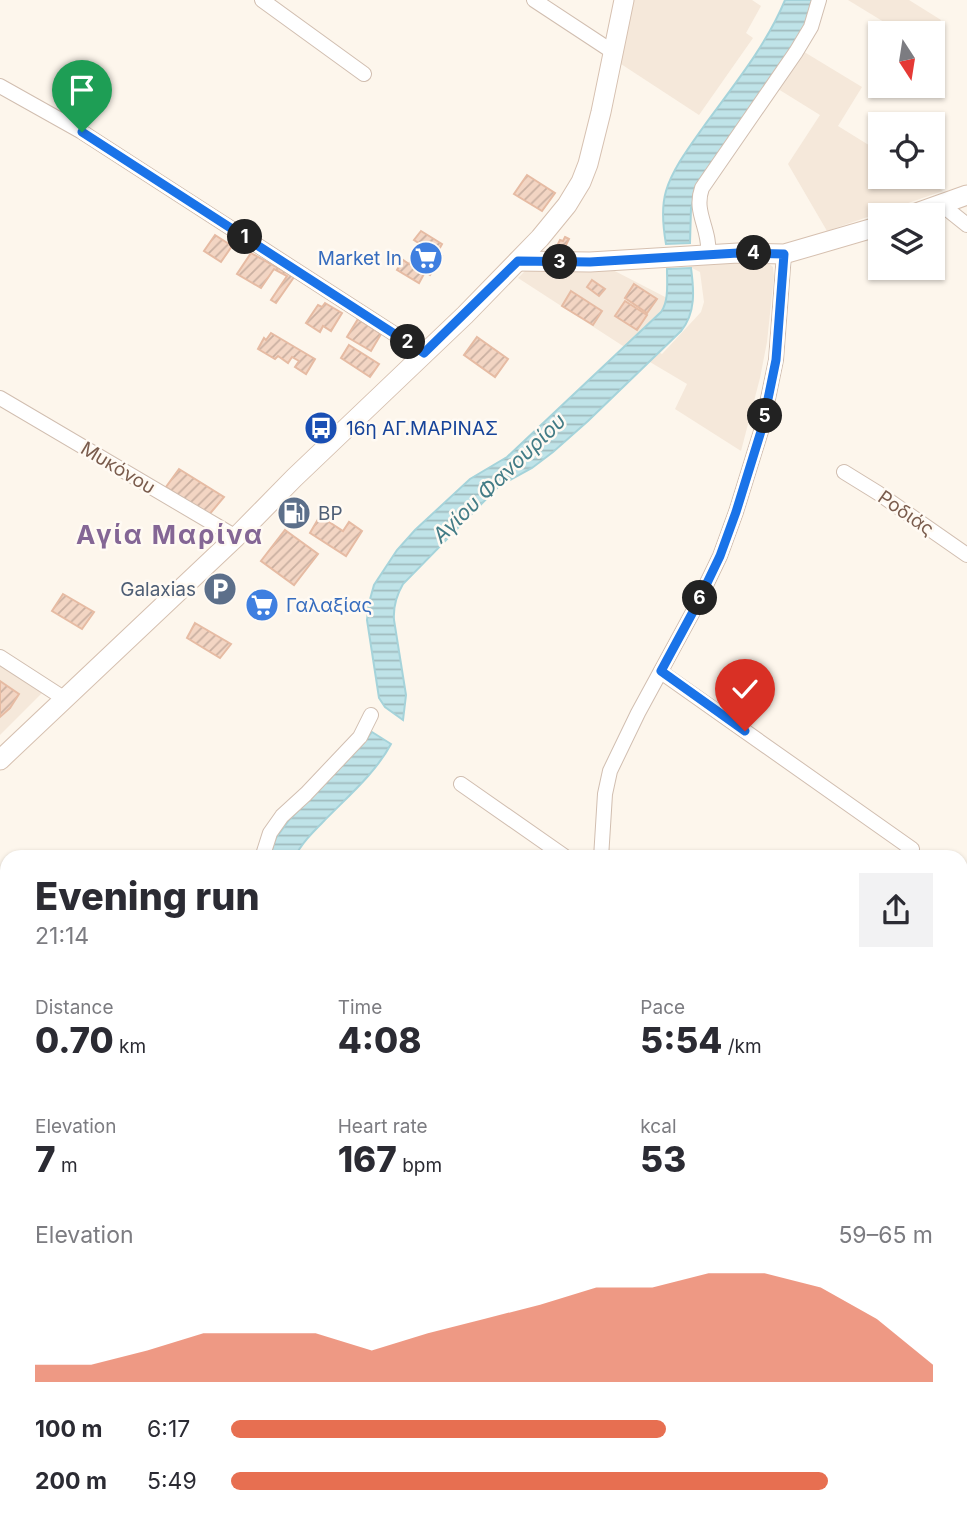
<!DOCTYPE html>
<meta charset="utf-8">
<style>
body{margin:0;font-family:Inter,sans-serif;background:#f2f2f3;color:#2b2b33;height:100vh;display:flex;flex-direction:column;font-size:26px;white-space:nowrap}
*{box-sizing:border-box;margin:0}
p{font-size:23px;color:#7c7c81}
.icon{flex:none;width:38px;height:38px;fill:none;stroke:currentColor;stroke-width:2;stroke-linecap:round;stroke-linejoin:round}
.map{position:relative;flex:1;overflow:hidden}
.panel{position:absolute;left:0px;top:850px;width:968px;height:674px;display:flex;flex-direction:column;background:#fff;border-radius:21px 21px 0 0;box-shadow:0 2px 5px #0004}
.panel>*{flex:none}
.needle{width:46px;rotate:168deg}
.fabs{position:absolute;left:868px;top:21px;display:grid;gap:14px}
.fabs a{display:grid;place-items:center;width:77px;height:77px;border-radius:0px;background:#fff;box-shadow:0 2px 5px #0004;font-size:35px}
.pin{position:absolute;display:grid;place-items:center;width:60px;height:60px;color:#fff;margin:-72px -30px;border-radius:50% 50% 50% 0;rotate:-45deg;box-shadow:0 0 7px #0007}
.pin .icon{rotate:45deg}
.km{position:absolute;width:35px;height:35px;margin:-18px;border-radius:50%;background:#222;color:#fff;font-size:19px;line-height:35px;text-align:center}
.round{display:grid;place-items:center;flex:none;width:74px;height:74px;border-radius:0px;background:#f2f2f3}
.head{display:flex;align-items:center;justify-content:space-between;height:119px;padding:0 35px}
h1{font-size:38px;font-weight:800;line-height:52px}
.figures{display:grid;grid-template-columns:repeat(3,1fr);gap:10px;height:119px;padding:7px 35px}
.figures div{display:grid;align-content:center}
.figures b{font-size:35px;font-weight:800}
.figures small{font-size:19px;font-weight:400}
.figures p{font-size:19px}
.chart{height:196px;padding:14px 35px}
.chart p{display:flex;justify-content:space-between}
.chart svg{width:100%;height:126px;margin-top:7px;fill:#e76f51;opacity:.7}
ul{padding:0 35px;list-style:none;font-size:23px}
li{display:grid;grid-template-columns:112px 84px 1fr;align-items:center;height:52px}
li i{height:18px;border-radius:9px;background:#e76f51}
.map>svg:first-child{display:block}
.residential{fill:#f5e8da}
.grass{fill:url(#grass-dots)}
.water{fill:url(#water-rules);stroke:#a5d3da;stroke-width:2}
.building{fill:url(#building-hatch);stroke:#e6bba3;stroke-width:2}
.lines{fill:none;stroke-linecap:round;stroke-linejoin:round}
.minor-casing{stroke:#d1beb0;stroke-width:16}
.secondary-casing{stroke:#d6c0b0;stroke-width:21}
.minor{stroke:#fff;stroke-width:14}
.secondary{stroke:#fff;stroke-width:19}
.route-casing{stroke:#fff;stroke-width:14}
.route{stroke:#1a73e8;stroke-width:9}
.labels{text-anchor:middle;dominant-baseline:central;stroke-width:5;stroke-linejoin:round;paint-order:stroke}
.shop-label{font-size:19px;fill:#366cbe;stroke:#fffaf3;text-anchor:end}
.transit-label{font-size:19px;fill:#164399;stroke:#fffaf3;text-anchor:start}
.street-label{font-size:19px;fill:#7a5c4d;stroke:#fffaf3}
.service-label{font-size:19px;fill:#4e5e75;stroke:#fffaf3;text-anchor:start}
.water-label{font-size:21px;font-style:italic;fill:#437c86;stroke:#fffaf3}
.district-label{font-size:26px;font-weight:bold;letter-spacing:2px;fill:#846695;stroke:#fffaf3}
</style>
<div class="map">
<svg width="967" height="1523" viewBox="0 0 967 1523">
<defs>
<pattern id="grass-dots" width="8" height="8" patternUnits="userSpaceOnUse" patternTransform="scale(1.75)"><rect width="8" height="8" fill="#d8ecc9"/><path d="M2 2h.1M6 6h.1" fill="none" stroke="#b4c2a5" stroke-width="1.8" stroke-linecap="round"/></pattern>
<pattern id="water-rules" width="6" height="5" patternUnits="userSpaceOnUse" patternTransform="scale(1.75)"><rect width="6" height="5" fill="#bfe3e8"/><path d="M0 2.5h6" fill="none" stroke="#a0bbbe"/></pattern>
<pattern id="building-hatch" width="6" height="6" patternUnits="userSpaceOnUse" patternTransform="scale(1.75)"><rect width="6" height="6" fill="#f3d5c3"/><path d="M-1 1l2-2M0 6l6-6M5 7l2-2" fill="none" stroke="#cab0a1"/></pattern>
</defs>
<rect width="100%" height="100%" fill="#fdf6ec"/>
<g class="residential">
<path d="M 634,0 L 752,0 L 761,6 L 746,33 L 753,38 L 699,115 L 621,64 Z"/>
<path d="M 848,0 L 909,0 L 941,20 L 933,33 L 902,33 Z"/>
<path d="M 796,47 L 862,87 L 838,126 L 880,152 L 880,177 L 920,177 L 943,191 L 827,231 L 788,164 L 820,115 L 770,84 Z"/>
<path d="M 766,261 L 773,267 L 774,276 L 767,342 L 760,378 L 741,451 L 675,409 L 687,384 L 623,346 L 518,278 L 526,270 L 607,267 L 669,299 L 659,313 L 642,331 L 637,339 L 662,354 L 701,312 L 704,302 L 700,272 L 682,263 Z"/>
<path d="M 0,664 L 42,693 L 0,735 Z"/>
</g>
<path class="grass" d="M 611,1517 L 785,1517 L 786,1523 L 617,1523 Z"/>
<g class="water">
<path d="M 785,0 L 816,0 L 809,23 L 694,198 L 691,208 L 690,243 L 666,244 C 663,227 661,208 666,191 C 673,168 690,146 704,126 C 733,86 766,46 785,0 Z"/>
<path d="M 691,268 C 694,290 696,313 681,331 L 588,421 L 553,452 L 532,468 L 499,486 L 403,584 C 396,596 393,606 394,620 L 406,695 L 403,720 L 385,707 L 379,698 L 367,620 L 369,603 L 374,585 L 397,550 L 415,530 L 470,479 L 507,457 L 661,312 C 669,301 667,283 667,269 Z"/>
<path d="M 372,732 L 391,744 C 375,774 346,798 322,823 C 312,833 301,844 295,857 L 269,858 L 276,838 L 289,820 L 360,747 Z"/>
</g>
<g class="building">
<path d="M 527,175 L 555,193 L 542,211 L 514,194 Z"/>
<path d="M 421,231 L 442,244 L 437,253 L 442,256 L 430,275 L 425,272 L 419,283 L 397,270 L 403,260 L 409,264 L 420,244 L 414,240 Z"/>
<path d="M 215,235 L 232,246 L 221,262 L 204,251 Z"/>
<path d="M 565,237 L 569,239 L 564,249 L 557,246 L 560,240 L 563,241 Z"/>
<path d="M 251,253 L 294,277 L 276,303 L 271,300 L 287,276 L 274,269 L 261,288 L 237,274 Z"/>
<path d="M 592,280 L 605,289 L 599,296 L 587,287 Z"/>
<path d="M 634,284 L 657,299 L 647,313 L 625,298 Z"/>
<path d="M 571,291 L 602,311 L 593,325 L 562,306 Z"/>
<path d="M 625,301 L 647,315 L 637,330 L 615,316 Z"/>
<path d="M 325,303 L 342,313 L 331,331 L 323,326 L 320,332 L 306,323 L 318,305 L 322,307 Z"/>
<path d="M 358,319 L 381,334 L 371,351 L 347,337 Z"/>
<path d="M 271,333 L 315,359 L 306,374 L 295,367 L 299,361 L 292,357 L 288,363 L 278,356 L 275,359 L 258,349 L 264,338 L 266,340 Z"/>
<path d="M 477,337 L 508,359 L 495,377 L 464,355 Z"/>
<path d="M 349,345 L 379,364 L 370,377 L 341,358 Z"/>
<path d="M 179,469 L 224,497 L 208,516 L 166,487 Z"/>
<path d="M 296,503 L 306,512 L 295,523 L 286,513 Z"/>
<path d="M 320,516 L 343,531 L 349,522 L 362,531 L 346,556 L 310,533 Z"/>
<path d="M 285,530 L 318,554 L 294,585 L 261,561 Z"/>
<path d="M 63,594 L 94,612 L 82,629 L 52,611 Z"/>
<path d="M 195,623 L 231,644 L 220,658 L 187,638 Z"/>
<path d="M 0,681 L 19,694 L 10,708 L 0,717 Z"/>
</g>
<g class="lines">
<defs>
<g id="minor">
<path d="M 262,0 L 364,74"/>
<path d="M 534,0 L 613,52"/>
<path d="M 0,86 L 82,132 L 424,353"/>
<path d="M 942,205 L 967,225"/>
<path d="M 708,255 C 711,229 693,213 702,188 L 796,52 L 811,27 L 819,0"/>
<path d="M 0,398 L 236,537"/>
<path d="M 844,472 L 878,493 L 967,555"/>
<path d="M 0,657 L 65,699"/>
<path d="M 661,672 L 912,849"/>
<path d="M 461,784 L 567,858"/>
<path d="M 262,858 L 270,833 L 282,816 L 306,794 L 360,737 L 371,715"/>
<path d="M 601,858 L 605,794 L 610,771 L 638,713 L 694,610 L 720,556 L 736,512 L 762,428 L 776,360 L 784,254"/>
<path d="M 961,1190 L 967,1194"/>
<path d="M 961,1233 L 967,1214"/>
<path d="M 0,1285 L 7,1282"/>
<path d="M 7,1324 L 6,1324 C 4,1340 1,1355 7,1369"/>
<path d="M 961,1410 L 967,1412"/>
<path d="M 0,1443 L 7,1448"/>
<path d="M 86,1523 L 113,1517"/>
<path d="M 315,1523 L 319,1517"/>
</g>
<g id="secondary">
<path d="M 911,215 L 967,195"/>
<path d="M 518,261 L 590,262 L 738,253 L 784,254 L 880,226"/>
<path d="M 0,760 L 236,537 L 294,478 L 465,315 L 540,238 L 567,205 L 581,182 L 588,164 L 601,112 L 624,0"/>
</g>
</defs>
<use href="#minor" class="minor-casing"/>
<use href="#secondary" class="secondary-casing"/>
<use href="#minor" class="minor"/>
<use href="#secondary" class="secondary"/>
</g>
<g class="lines">
<defs>
<path id="route" d="M 82,132 L 424,353 L 518,261 L 590,262 L 738,253 L 784,254 L 776,360 L 762,428 L 736,512 L 720,556 L 694,610 L 661,671 L 745,731"/>
</defs>
<use href="#route" class="route-casing"/>
<use href="#route" class="route"/>
</g>
<defs>
<symbol id="supermarket-disc" viewBox="-11 -11 22 22"><circle r="9.5" fill="#3f7fe0" stroke="#fffaf3"/><path d="M-6-5.5h2.5l.6 2H6L4.5 2H-2.5L-4.4-4H-6ZM-1.5 3.2a1.3 1.3 0 1 0 .1 0ZM3 3.2a1.3 1.3 0 1 0 .1 0Z" fill="#fff"/></symbol>
<symbol id="bus-disc" viewBox="-11 -11 22 22"><circle r="9.5" fill="#1a4fb4" stroke="#fffaf3"/><path d="M-5-6H5V4H4V6H2V4H-2V6H-4V4H-5ZM-3.5-4V0h7V-4ZM-3.5 1.2v1.5H-2V1.2ZM2 1.2v1.5H3.5V1.2Z" fill="#fff"/></symbol>
<symbol id="fuel-disc" viewBox="-11 -11 22 22"><circle r="9.5" fill="#5c6f8a" stroke="#fffaf3"/><path d="M-5.5-6h7V0h2V4h1.3V-2.5L3-4.5l.8-.8L6-3V5H2.5V1h-1V6h-7ZM-4.2-4.7v3.2H.2V-4.7Z" fill="#fff"/></symbol>
<symbol id="parking-disc" viewBox="-11 -11 22 22"><circle r="9.5" fill="#5c6f8a" stroke="#fffaf3"/><path d="M-3.5-5.5H1a3.5 3.5 0 0 1 0 7H-1V5.5H-3.5ZM-1-3.4V-.6H.8a1.4 1.4 0 0 0 0-2.8Z" fill="#fff"/></symbol>
</defs>
<g fill-rule="evenodd">
<use href="#supermarket-disc" x="407" y="239" width="38" height="38"/>
<use href="#bus-disc" x="302" y="409" width="38" height="38"/>
<use href="#fuel-disc" x="275" y="494" width="38" height="38"/>
<use href="#parking-disc" x="201" y="570" width="38" height="38"/>
<use href="#supermarket-disc" x="243" y="586" width="38" height="38"/>
</g>
<g class="labels">
<g class="shop-label">
<text x="402" y="258">Market In</text>
<text x="286" y="605" text-anchor="start">Γαλαξίας</text>
</g>
<g class="transit-label">
<text x="346" y="428">16η ΑΓ.ΜΑΡΙΝΑΣ</text>
</g>
<g class="street-label">
<text transform="translate(118 468) rotate(31)">Μυκόνου</text>
<text transform="translate(906 513) rotate(35)">Ροδιάς</text>
</g>
<g class="service-label">
<text x="318" y="513">BP</text>
<text x="196" y="589" text-anchor="end">Galaxias</text>
</g>
<g class="water-label">
<text transform="translate(499 478) rotate(-44)">Αγίου Φανουρίου</text>
</g>
<g class="district-label">
<text x="170" y="534">Αγία Μαρίνα</text>
</g>
</g>
</svg>
<div class="fabs">
<a><svg class="needle" viewBox="-14 -14 28 28"><path d="M0-13l5 13h-10z" fill="#e53935"/><path d="M0 13l5-13h-10z" fill="#7c7c81"/></svg></a>
<a><svg class="icon" aria-label="locate" viewBox="0 0 24 24"><circle cx="12" cy="12" r="6"/><path d="M12 2v4M12 18v4M2 12h4M18 12h4"/></svg></a>
<a><svg class="icon" aria-label="layers" viewBox="0 0 24 24"><path d="M12 4l9 5-9 5-9-5zM3 14l9 5 9-5"/></svg></a>
</div>
<div class="pin" style="left:82px;top:132px;background:#1e9e55"><svg class="icon" aria-label="arrive" viewBox="0 0 24 24"><path d="M6 21V4h12l-3 4 3 4H6"/></svg></div>
<div class="pin" style="left:745px;top:731px;background:#d93025"><svg class="icon" aria-label="check" viewBox="0 0 24 24"><path d="M5 12l5 5 9-10"/></svg></div>
<b class="km" style="left:245px;top:237px">1</b>
<b class="km" style="left:408px;top:342px">2</b>
<b class="km" style="left:560px;top:262px">3</b>
<b class="km" style="left:754px;top:253px">4</b>
<b class="km" style="left:765px;top:416px">5</b>
<b class="km" style="left:700px;top:598px">6</b>
<section class="panel">
<div class="head"><div><h1>Evening run</h1><p>21:14</p></div><a class="round"><svg class="icon" aria-label="share" viewBox="0 0 24 24"><path d="M12 15V3M7 8l5-5 5 5M5 13v7h14v-7"/></svg></a></div>
<div class="figures">
<div><p>Distance</p><b>0.70<small> km</small></b></div>
<div><p>Time</p><b>4:08</b></div>
<div><p>Pace</p><b>5:54<small> /km</small></b></div>
</div>
<div class="figures">
<div><p>Elevation</p><b>7<small> m</small></b></div>
<div><p>Heart rate</p><b>167<small> bpm</small></b></div>
<div><p>kcal</p><b>53</b></div>
</div>
<div class="chart"><p><span>Elevation</span>59–65 m</p>
<svg viewBox="0 0 160 44" preserveAspectRatio="none"><path d="M0 44V38L10 38L20 33L30 27L40 27L50 27L60 33L70 27L80 22L90 17L100 11L110 11L120 6L130 6L140 11L150 22L160 38V44z"/></svg>
</div>
<ul>
<li><b>100 m</b>6:17<i style="width:62%"></i></li>
<li><b>200 m</b>5:49<i style="width:85%"></i></li>
</ul>
</section>
</div>
